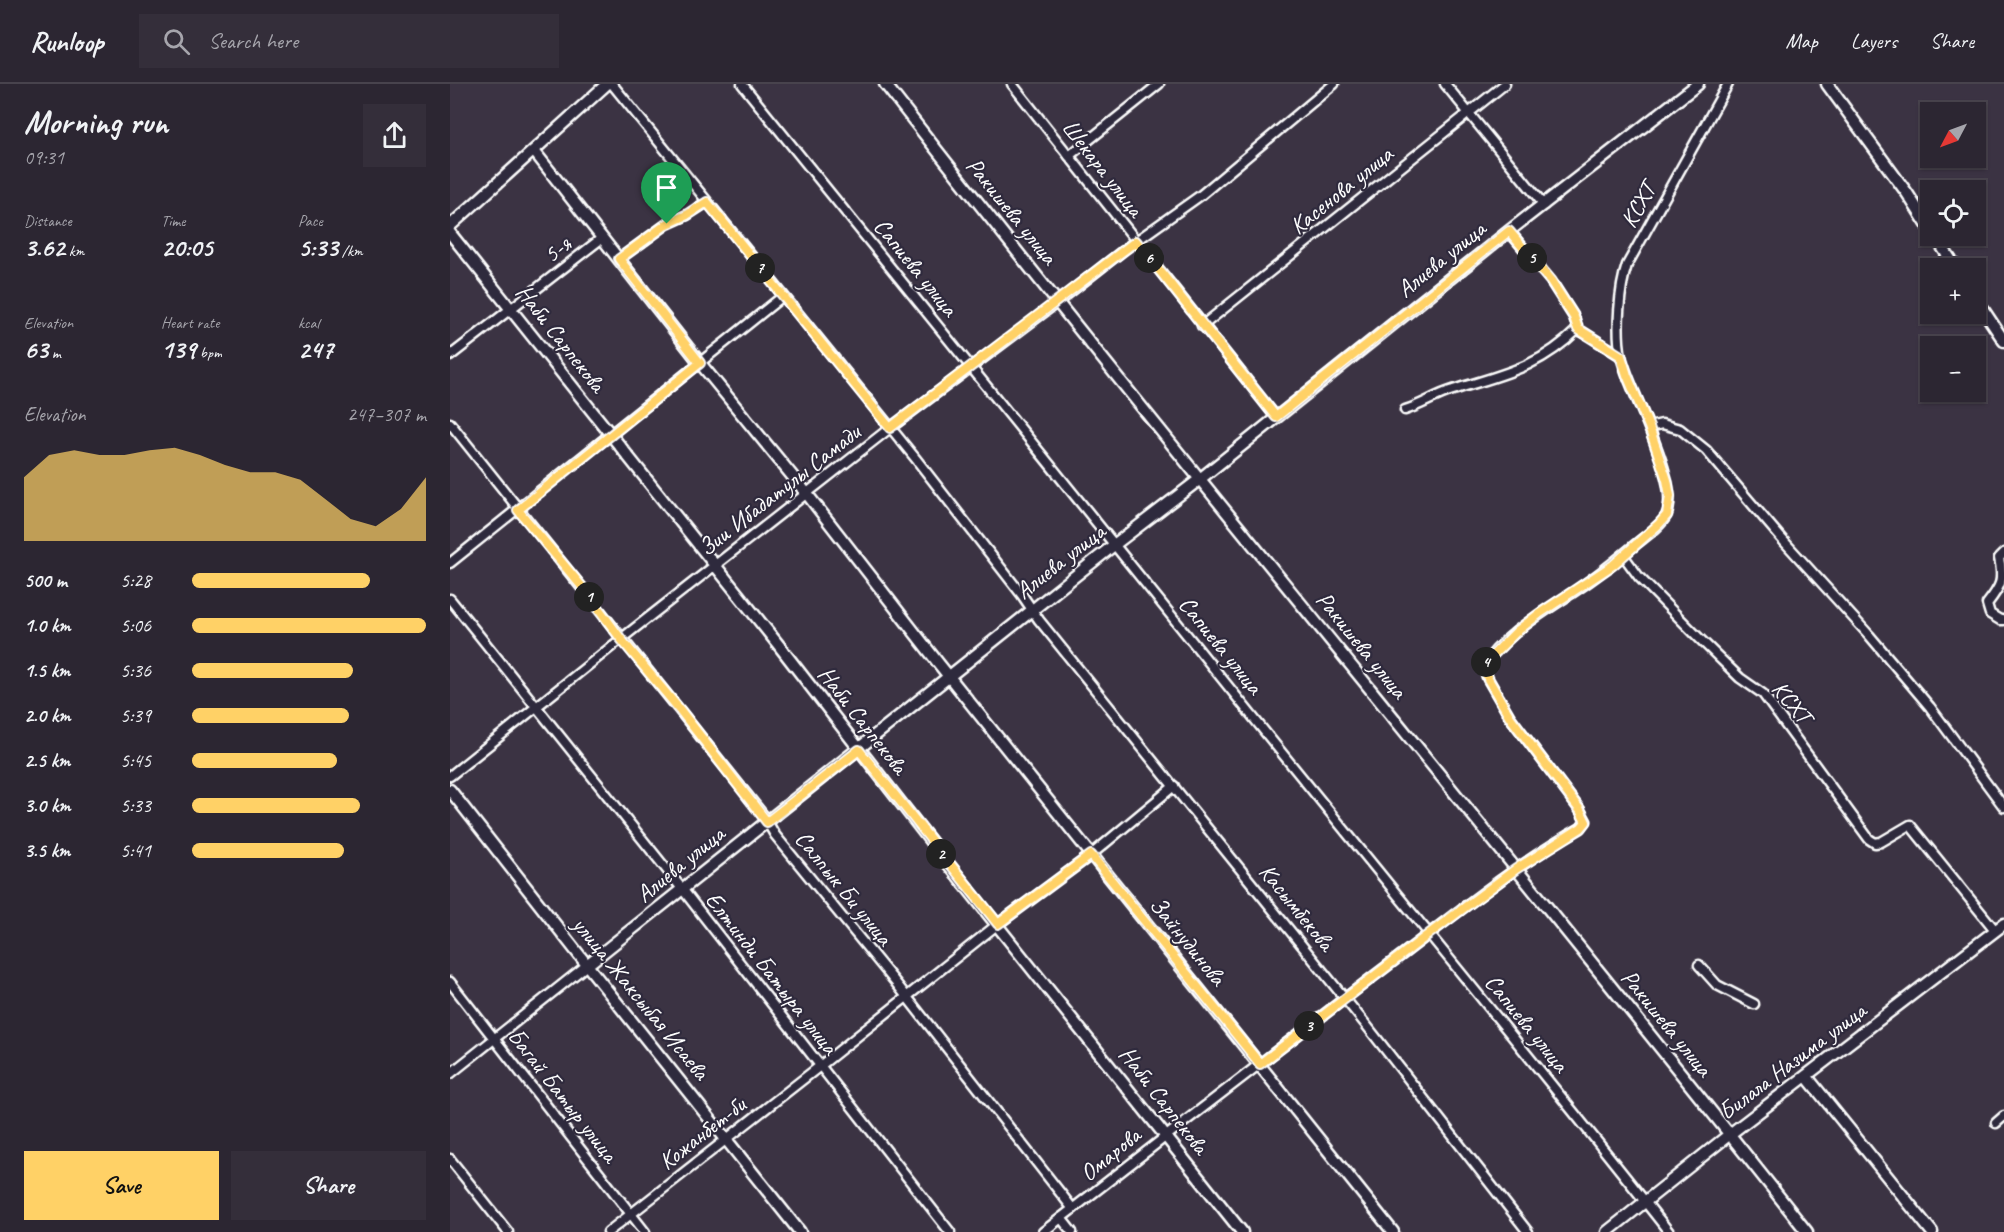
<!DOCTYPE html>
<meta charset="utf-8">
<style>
body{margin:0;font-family:Caveat,sans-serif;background:#342e3a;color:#f1f3f6;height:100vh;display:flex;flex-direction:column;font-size:22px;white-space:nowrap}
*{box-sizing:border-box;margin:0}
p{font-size:20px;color:#a6a5ac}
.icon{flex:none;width:33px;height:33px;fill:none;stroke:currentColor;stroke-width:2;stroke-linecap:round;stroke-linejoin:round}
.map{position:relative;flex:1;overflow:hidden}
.drawer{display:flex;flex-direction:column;background:#2c2632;width:450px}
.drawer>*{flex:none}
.needle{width:39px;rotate:229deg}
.controls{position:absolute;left:1470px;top:18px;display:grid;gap:12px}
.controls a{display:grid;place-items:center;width:66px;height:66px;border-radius:0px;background:#2c2632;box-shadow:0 2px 4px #0004,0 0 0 2px #48434d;font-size:30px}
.pin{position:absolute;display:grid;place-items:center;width:51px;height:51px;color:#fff;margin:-62px -26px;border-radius:50% 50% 50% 0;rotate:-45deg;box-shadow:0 0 6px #0007}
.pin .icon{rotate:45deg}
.km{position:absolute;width:30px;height:30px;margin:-15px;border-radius:50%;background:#222;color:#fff;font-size:16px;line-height:30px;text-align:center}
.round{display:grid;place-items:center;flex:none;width:63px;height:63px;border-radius:0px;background:#342e3a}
.overview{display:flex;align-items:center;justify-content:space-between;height:102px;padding:0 24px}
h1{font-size:33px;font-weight:700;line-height:45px}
.stats{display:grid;grid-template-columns:repeat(3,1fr);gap:9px;height:102px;padding:6px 24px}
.stats div{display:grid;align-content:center}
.stats b{font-size:26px;font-weight:700}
.stats small{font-size:16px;font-weight:400}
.stats p{font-size:16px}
.chart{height:168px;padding:12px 24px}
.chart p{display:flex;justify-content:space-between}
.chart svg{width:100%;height:108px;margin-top:6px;fill:#ffd166;opacity:.7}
.cta{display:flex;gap:12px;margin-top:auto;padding:12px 24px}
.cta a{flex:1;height:69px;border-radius:0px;background:#ffd166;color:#111;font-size:24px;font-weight:700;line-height:69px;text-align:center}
.cta a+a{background:#342e3a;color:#f1f3f6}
ul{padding:0 24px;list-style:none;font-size:20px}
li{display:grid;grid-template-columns:96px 72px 1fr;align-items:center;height:45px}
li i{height:15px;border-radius:8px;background:#ffd166}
header{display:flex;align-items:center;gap:36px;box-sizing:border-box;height:84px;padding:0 30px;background:#2c2632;border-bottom:2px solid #48434d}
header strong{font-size:28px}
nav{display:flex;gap:33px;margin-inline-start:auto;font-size:21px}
.search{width:420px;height:54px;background:#342e3a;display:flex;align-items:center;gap:15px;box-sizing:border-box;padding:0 21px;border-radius:0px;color:#a6a5ac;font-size:22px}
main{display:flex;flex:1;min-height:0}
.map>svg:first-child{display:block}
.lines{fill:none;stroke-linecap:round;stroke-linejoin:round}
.minor-casing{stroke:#fff;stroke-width:13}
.tertiary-casing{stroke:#fff;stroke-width:15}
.minor{stroke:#2f2a3d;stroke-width:8}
.tertiary{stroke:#2f2a3d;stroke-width:10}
.route-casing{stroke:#fff;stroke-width:12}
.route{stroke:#ffd166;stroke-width:8}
.labels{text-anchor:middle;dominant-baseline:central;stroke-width:4.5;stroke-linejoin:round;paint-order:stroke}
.street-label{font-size:24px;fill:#fff;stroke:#2f2a3d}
</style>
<header>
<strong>Runloop</strong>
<div class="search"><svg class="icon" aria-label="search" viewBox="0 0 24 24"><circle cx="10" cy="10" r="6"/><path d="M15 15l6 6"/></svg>Search here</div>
<nav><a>Map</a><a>Layers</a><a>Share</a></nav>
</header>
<main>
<section class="drawer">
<div class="overview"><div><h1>Morning run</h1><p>09:31</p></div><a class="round"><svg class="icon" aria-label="share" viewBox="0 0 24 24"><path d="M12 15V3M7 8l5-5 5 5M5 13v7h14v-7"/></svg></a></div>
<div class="stats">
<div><p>Distance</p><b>3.62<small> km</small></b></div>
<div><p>Time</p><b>20:05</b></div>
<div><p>Pace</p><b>5:33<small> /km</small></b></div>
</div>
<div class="stats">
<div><p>Elevation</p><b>63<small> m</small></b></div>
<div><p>Heart rate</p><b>139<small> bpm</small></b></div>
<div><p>kcal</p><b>247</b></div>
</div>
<div class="chart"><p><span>Elevation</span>247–307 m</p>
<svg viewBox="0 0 160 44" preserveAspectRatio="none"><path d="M0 44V18L10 9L20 7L30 9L40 9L50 7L60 6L70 9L80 13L90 16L100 16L110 19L120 27L130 35L140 38L150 31L160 18V44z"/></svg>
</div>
<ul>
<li><b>500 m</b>5:28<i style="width:76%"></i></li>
<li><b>1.0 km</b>5:06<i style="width:100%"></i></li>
<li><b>1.5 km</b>5:36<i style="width:69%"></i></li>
<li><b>2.0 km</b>5:39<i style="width:67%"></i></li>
<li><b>2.5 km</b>5:45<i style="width:62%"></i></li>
<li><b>3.0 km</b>5:33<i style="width:72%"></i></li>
<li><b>3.5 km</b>5:41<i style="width:65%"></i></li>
</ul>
<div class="cta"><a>Save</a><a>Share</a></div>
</section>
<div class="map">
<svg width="1554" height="1148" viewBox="0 0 1554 1148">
<rect width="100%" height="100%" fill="#3b3343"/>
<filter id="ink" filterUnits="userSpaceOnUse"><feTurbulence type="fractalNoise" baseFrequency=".0167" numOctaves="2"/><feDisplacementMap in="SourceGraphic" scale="12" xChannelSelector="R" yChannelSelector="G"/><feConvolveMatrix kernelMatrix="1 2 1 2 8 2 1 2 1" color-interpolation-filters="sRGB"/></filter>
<g filter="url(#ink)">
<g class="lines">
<defs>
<g id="minor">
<path d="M 162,0 L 466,375 L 572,511 L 589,536 L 917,942 L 1078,1148"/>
<path d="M 292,0 C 469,219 647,438 823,658 C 955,821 1089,983 1219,1148"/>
<path d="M 562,0 L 826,333"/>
<path d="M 995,0 L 1094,121"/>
<path d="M 619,72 L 709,0"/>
<path d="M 1059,147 L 1101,197 L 1124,233 L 1128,245 L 1171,272"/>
<path d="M 169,175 L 217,140 L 237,131 L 257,118"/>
<path d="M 752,242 L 1055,0"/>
<path d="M 0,272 L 152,154"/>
<path d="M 955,326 C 972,321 986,311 1003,306 C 1053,290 1089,284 1128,245"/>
<path d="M 0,339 L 314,732 L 325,751 L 446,899 L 623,1125"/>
<path d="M 1199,343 L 1212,340 L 1230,345 L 1256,366 L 1331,454 L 1419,551 L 1480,623 L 1554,723"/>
<path d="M 1554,469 L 1549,474 C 1554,497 1551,502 1537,520 L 1540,530 L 1550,536 L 1554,536"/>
<path d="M 1173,471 L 1189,493 L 1249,554 L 1290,594 L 1313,610 L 1419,755 L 1425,759 L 1431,758 L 1460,741 L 1545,846"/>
<path d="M 0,479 L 333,212"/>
<path d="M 0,515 L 233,806 L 500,1148"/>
<path d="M 0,692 L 171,555 L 440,344 L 609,217 L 675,165 L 751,111 L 884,0"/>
<path d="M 1249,881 L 1267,901 L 1304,920"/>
<path d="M 0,898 L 195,1148"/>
<path d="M 0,990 L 137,881"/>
<path d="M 1546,1039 L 1554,1032"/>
<path d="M 0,1075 L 58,1148"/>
<path d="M 611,1134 L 622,1148"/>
<path d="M 158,1148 L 370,982 L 548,840 L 641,771 L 724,702"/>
<path d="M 593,1148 C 703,1062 813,977 924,892 C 992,841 1057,786 1131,744 L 1136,737 L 1130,726 L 1060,633 L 1038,595 L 1033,583 C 1051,552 1099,525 1128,505 C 1149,491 1167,476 1186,460 C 1196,452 1210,443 1216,432 C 1233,401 1179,307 1171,272 C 1166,248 1169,204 1177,181 L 1278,0"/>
</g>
<g id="tertiary">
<path d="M 435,0 C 737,387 1053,762 1357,1148"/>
<path d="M 1377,0 L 1457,109 L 1480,145"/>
<path d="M 84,67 L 250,279 L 357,410 L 489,580 L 943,1148"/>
<path d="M 0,142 L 157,0"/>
<path d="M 0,149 L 327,559 L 499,781 L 792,1148"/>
<path d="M 1485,152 L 1506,184"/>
<path d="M 1526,215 L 1554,257"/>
<path d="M 0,706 L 137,881 L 350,1148"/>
<path d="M 137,881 L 664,461 L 750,395 L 1059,147 L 1248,0"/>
<path d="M 1357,993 L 1482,1148"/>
<path d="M 1157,1148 L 1280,1050 L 1554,840"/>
</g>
</defs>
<use href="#minor" class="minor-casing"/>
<use href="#tertiary" class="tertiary-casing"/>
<use href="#minor" class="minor"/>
<use href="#tertiary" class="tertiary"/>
</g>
</g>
<g class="lines" filter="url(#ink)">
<defs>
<path id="route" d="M 257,118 L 440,344 L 686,157 L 826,333 L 1059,147 L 1101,197 L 1124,233 L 1128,245 L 1171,272 L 1177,291 L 1199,343 L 1217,396 L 1220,412 L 1217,431 L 1209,440 L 1163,481 L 1089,530 L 1066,548 L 1038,576 L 1034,583 L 1038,595 L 1060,633 L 1130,726 L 1136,738 L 1131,744 L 1066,785 L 979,850 L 810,980 L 641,771 L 548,840 L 409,666 L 317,738 L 230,626 L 171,555 L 138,510 L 68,426 L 250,279 L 169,175 L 217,140 L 237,131 Z"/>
</defs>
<use href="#route" class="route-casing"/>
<use href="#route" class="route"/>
</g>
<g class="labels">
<g class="street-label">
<text transform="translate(653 84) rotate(52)">Шекара улица</text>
<text transform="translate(891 106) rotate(-39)">Касенова улица</text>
<text transform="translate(1188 121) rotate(-61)">КСХТ</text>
<text transform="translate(562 127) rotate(51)">Ракишева улица</text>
<text transform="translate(107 165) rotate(-38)">5-я</text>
<text transform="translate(991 175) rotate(-39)">Алиева улица</text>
<text transform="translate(466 183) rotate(51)">Сапиева улица</text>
<text transform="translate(111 254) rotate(52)">Наби Сарпекова</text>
<text transform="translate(329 406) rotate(-38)">Зии Ибадатулы Самади</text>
<text transform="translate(610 477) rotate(-38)">Алиева улица</text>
<text transform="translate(771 561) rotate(51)">Сапиева улица</text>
<text transform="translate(912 561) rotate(51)">Ракишева улица</text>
<text transform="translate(1342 618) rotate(50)">КСХТ</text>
<text transform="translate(413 636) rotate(52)">Наби Сарпекова</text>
<text transform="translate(230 780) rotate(-39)">Алиева улица</text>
<text transform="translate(394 804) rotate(51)">Салпык Би улица</text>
<text transform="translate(847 823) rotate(51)">Касымбекова</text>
<text transform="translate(738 857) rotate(51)">Зайнудинова</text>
<text transform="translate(322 889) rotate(52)">Елтинди Батыра улица</text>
<text transform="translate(191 914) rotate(51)">улица Жаксыбая Исаева</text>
<text transform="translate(1077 939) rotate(51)">Сапиева улица</text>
<text transform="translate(1217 939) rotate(51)">Ракишева улица</text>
<text transform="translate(1342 977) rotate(-37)">Билала Назима улица</text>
<text transform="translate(113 1011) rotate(52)">Багай Батыр улица</text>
<text transform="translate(714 1016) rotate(52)">Наби Сарпекова</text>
<text transform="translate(252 1049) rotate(-38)">Кожанбет-би</text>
<text transform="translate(660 1070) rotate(-39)">Омарова</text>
</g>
</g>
</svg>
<div class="controls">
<a><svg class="needle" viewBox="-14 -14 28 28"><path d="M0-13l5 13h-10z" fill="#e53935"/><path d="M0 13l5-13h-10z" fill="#a6a5ac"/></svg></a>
<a><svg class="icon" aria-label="locate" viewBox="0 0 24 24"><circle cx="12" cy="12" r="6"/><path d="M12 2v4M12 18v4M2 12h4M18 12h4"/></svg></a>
<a>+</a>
<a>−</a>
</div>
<div class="pin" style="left:217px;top:140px;background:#1e9e55"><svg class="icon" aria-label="arrive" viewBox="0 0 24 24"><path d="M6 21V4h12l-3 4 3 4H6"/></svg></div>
<b class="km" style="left:139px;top:513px">1</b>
<b class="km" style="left:491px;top:770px">2</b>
<b class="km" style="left:859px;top:942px">3</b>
<b class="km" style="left:1036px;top:578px">4</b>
<b class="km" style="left:1082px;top:174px">5</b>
<b class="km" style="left:699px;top:174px">6</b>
<b class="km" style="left:310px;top:184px">7</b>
</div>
</main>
